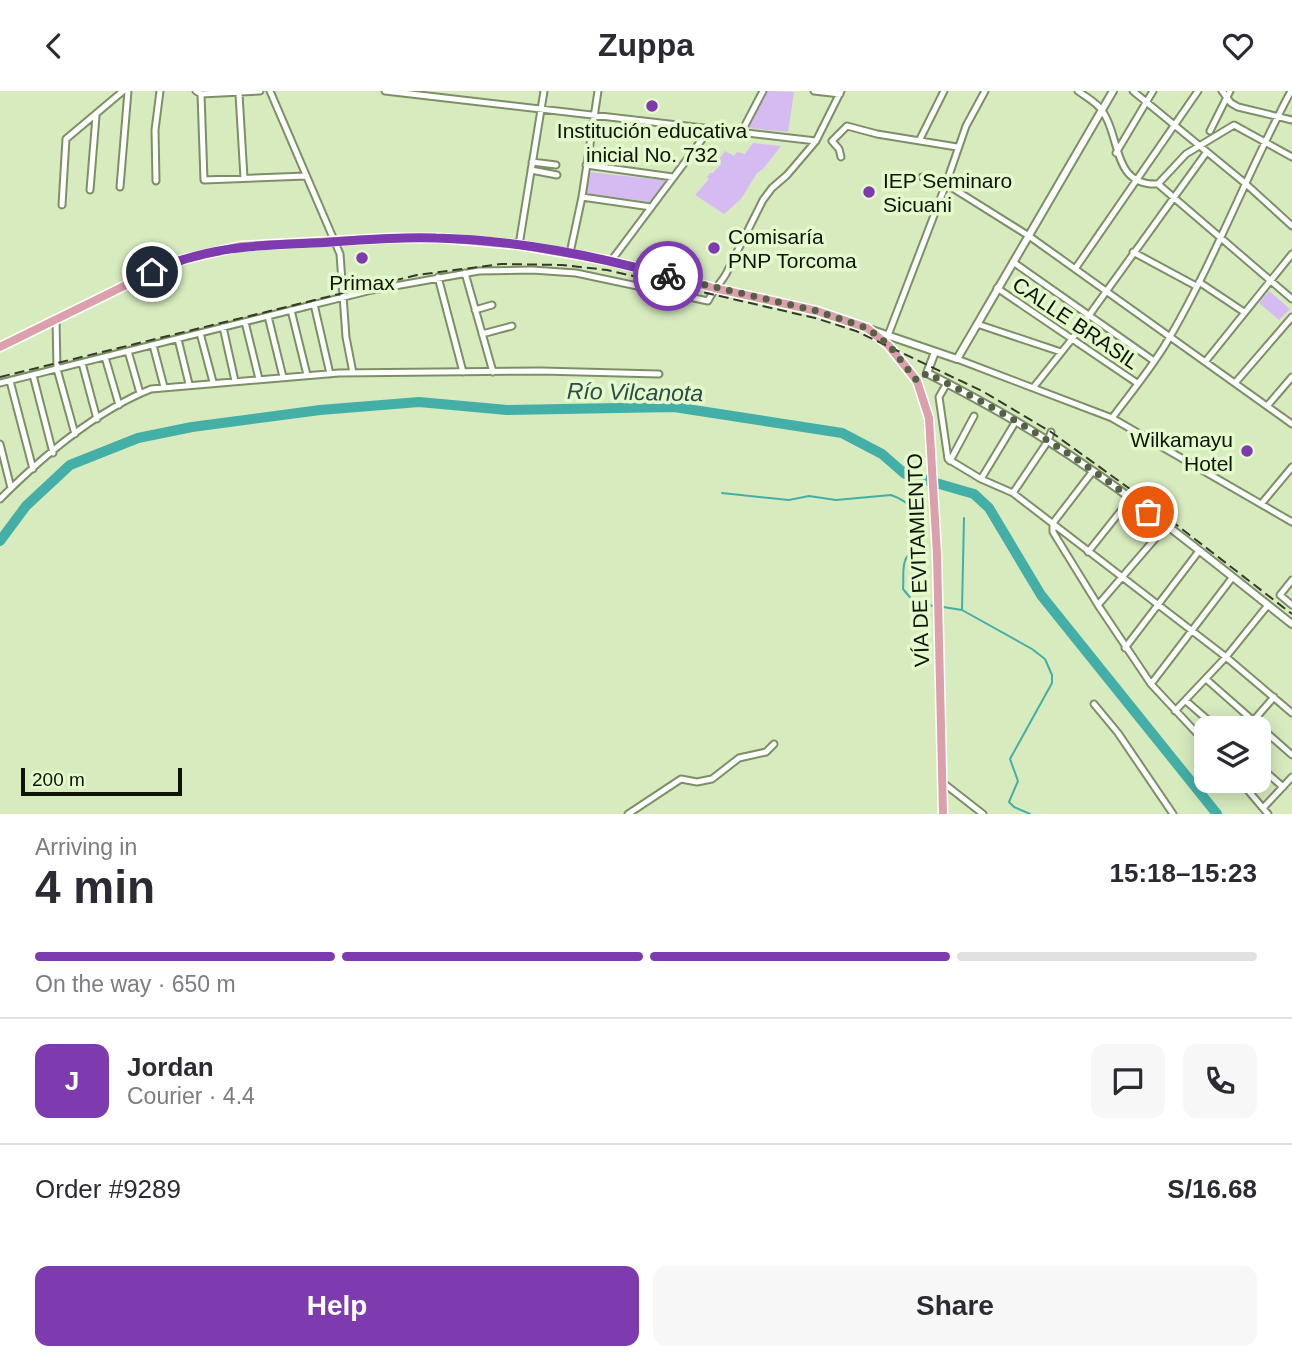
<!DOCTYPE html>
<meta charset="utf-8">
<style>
:root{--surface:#fff;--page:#f7f7f7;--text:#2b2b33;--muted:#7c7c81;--line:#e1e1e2;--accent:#7e3baf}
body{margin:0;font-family:Helvetica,sans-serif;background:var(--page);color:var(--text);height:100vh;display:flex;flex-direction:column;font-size:26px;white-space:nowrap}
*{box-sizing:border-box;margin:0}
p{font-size:23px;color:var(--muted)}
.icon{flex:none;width:38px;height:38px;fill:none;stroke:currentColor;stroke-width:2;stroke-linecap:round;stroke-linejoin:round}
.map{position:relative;height:723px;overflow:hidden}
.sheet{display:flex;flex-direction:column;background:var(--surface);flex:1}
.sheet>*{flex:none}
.tools{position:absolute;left:1194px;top:625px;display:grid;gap:14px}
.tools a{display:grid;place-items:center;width:77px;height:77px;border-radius:14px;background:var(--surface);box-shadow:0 4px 18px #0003;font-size:35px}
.scale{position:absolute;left:21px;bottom:18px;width:161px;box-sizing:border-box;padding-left:7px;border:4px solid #0f1506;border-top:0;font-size:19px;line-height:24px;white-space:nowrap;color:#0f1506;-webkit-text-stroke:5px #e4f9cc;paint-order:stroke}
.pin{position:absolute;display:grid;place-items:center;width:60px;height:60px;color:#fff;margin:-30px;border:4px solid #fff;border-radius:50%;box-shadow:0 2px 7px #0007}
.courier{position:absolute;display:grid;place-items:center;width:70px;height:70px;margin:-35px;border:5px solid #7e3baf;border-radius:50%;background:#fff;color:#222;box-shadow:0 2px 9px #0007}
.head em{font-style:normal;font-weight:600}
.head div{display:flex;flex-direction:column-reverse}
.head{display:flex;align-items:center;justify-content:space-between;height:119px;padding:0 35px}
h1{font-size:46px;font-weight:600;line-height:52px}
.bar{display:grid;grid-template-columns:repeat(4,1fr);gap:10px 7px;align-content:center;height:84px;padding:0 35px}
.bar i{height:9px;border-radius:5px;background:var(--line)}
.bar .active{background:var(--accent)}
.bar p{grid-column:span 4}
.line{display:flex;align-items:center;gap:18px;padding:0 35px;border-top:2px solid var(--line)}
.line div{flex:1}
.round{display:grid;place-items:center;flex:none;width:74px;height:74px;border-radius:14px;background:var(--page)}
.action{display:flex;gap:14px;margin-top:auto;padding:14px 35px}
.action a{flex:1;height:80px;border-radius:14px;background:var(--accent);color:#fff;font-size:28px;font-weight:600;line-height:80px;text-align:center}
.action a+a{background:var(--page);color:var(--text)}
header{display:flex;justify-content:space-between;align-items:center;height:91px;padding:0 35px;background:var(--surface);font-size:32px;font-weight:600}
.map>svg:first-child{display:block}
</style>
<header><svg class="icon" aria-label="back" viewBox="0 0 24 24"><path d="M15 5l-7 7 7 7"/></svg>Zuppa<svg class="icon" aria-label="heart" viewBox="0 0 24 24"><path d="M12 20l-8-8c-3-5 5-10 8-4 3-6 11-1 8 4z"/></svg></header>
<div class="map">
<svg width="1292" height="723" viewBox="0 0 1292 723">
<rect width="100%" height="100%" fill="#d7ebbf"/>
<!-- green -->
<path fill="#d6baf2" d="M768,0L794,1L788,41L748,37Z
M753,52L781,55L763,78L757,82L741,108L724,123L695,104L709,88L707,86L710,82H713L721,73L720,67L725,60L734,65L737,61L745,63Z
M588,81L663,89L665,91L650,111L585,102Z
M1269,200L1290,218L1279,229L1259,212Z"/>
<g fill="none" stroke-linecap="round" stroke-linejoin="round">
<!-- stream -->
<path stroke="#44afa6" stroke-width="2" d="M722,402L789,409L809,405L836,409L891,404C917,413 924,432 914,457C912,462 906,465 905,470C902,478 904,490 903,498L913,510L933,515
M943,516L962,519L1032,558L1045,568L1052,584V592L1010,668L1018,690L1009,711L1014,716L1030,723
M962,518L964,427"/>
<!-- river -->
<path stroke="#44afa6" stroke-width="10" d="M0,450L26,415L70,374L138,347L192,336L320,319L419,311L507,319L674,316L842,342L882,363L905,383L974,403L989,417L1041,504L1217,723"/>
<!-- minor casing -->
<g stroke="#7d8f67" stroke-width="9">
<path id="minor" d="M196,0L201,3L260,0
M270,0L340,163L346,246L353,282
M385,0L816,50
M814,0L840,3
M1078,0C1086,6 1098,12 1103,21C1121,47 1112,95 1158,93L1292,208
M1133,0L1246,93L1292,135
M1222,0L1231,12L1238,16L1292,29
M201,3L204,89L306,85
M239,3L244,87
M1210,40L1230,0
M741,42L763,0
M920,48L944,0
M1116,62L1153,0
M841,66L839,58L832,50L847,35L877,43L957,56
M532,71L556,74
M586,74L673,86
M531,79L557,84
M922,86L946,93L1029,145L1292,333
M156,90L155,39L160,0
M1158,93L1186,63L1234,34L1292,66
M120,96L128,0
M90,99L96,25
M582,106L651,116
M62,114L66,48L123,0
M519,154L544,0
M1133,161L1196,195
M570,162L582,106L598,0
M611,170L709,39
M1013,171L1154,270
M1075,178L1198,0
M465,182L493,281
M438,186L463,281
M1199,191L1244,221
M997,197L1137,292
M314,213L330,283
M291,219L307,284
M475,219L492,214
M268,225L283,286
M56,229L57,278L75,343
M245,231L259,288
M977,233L1061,261
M223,236L235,290
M200,242L213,291
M482,243L512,235
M887,247L946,93L966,35L985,0
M178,248L189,293
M153,254L164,296
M128,260L140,302
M105,266L119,314
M957,268L1112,327L1292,431
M1205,271L1292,163
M82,272L97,328
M33,284L53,362
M10,290L33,378
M0,292L372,199L479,180L532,179L576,182L708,210C713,199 720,193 726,183L763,109L772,97L787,84L816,50L841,0
M947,292L939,306L948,368L981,388L1013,402L1226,566L1292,622
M1235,292L1292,226
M1033,297L1072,248L1206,62
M1268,314L1292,286
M1112,327C1132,300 1155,273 1171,244C1216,166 1248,80 1291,0
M0,353L11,397
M950,370L974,325
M981,388L1016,330
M1013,402L1048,350L1051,341
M0,408C43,365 95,320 151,298L339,282L541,280L659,283
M1262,412L1292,376
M1053,432V441L1098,514L1151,593L1206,652
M1053,432L1093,380
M1088,461L1131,407
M1292,489L1280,504L1292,514
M1098,514L1166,435L1167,427
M1125,557L1199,460
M1206,588L1292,664
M1151,593L1232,487
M1186,610L1217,637
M1094,613L1118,642L1173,723
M1175,620L1226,566L1268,514
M1247,637L1274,606
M1258,674L1283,696
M1240,690L1268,723
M942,691L983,723
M1264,716L1292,686
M628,723L681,688L697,691L712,688L739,667L766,661L774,653"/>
</g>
<!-- tertiary casing -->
<g stroke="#7d8f67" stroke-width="10">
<path id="tertiary" d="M872,239L957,268L1113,0
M935,261L927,282C968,303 1009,325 1048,350C1134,405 1212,470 1292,533"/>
</g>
<!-- trunk casing -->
<g stroke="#fff" stroke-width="11">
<path id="trunk" d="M0,256L173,171L241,155L391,147H440L519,154L611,170L714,197L817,220L867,237L889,255L917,290L929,327L937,463L943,723"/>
</g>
<!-- minor -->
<use href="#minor" stroke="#fff" stroke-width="5"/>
<!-- tertiary -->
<use href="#tertiary" stroke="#fff" stroke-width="6"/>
<!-- trunk -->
<use href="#trunk" stroke="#dba0ab" stroke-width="8"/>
<!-- rail -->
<path stroke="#333c27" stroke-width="2" stroke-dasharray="10 5" stroke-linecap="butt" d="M0,286L417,184L501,173L562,174L607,179L815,227L856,240L984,301L1051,341L1130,398L1292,523"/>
</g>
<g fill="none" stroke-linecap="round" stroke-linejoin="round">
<!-- done -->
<path stroke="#556047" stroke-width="7" stroke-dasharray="0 12.6" d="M668,185L817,220L867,237L889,254L917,290L927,282C1005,321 1080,366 1148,421"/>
<!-- route -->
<path stroke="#7e3baf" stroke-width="9" d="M152,181C203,156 258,154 314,152C354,150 395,145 436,147C514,149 593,164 668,185"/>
</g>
<!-- markers -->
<g fill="#7e3baf" stroke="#e4f9cc" stroke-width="2.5">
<circle cx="652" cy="15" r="7"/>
<circle cx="869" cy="101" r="7"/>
<circle cx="714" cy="157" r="7"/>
<circle cx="362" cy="167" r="7"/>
<circle cx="1247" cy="360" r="7"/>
</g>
<g text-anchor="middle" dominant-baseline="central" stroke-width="7" stroke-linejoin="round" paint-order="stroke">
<!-- poi labels -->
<g font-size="21" fill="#0f1506" stroke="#e4f9cc">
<text x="652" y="39">Institución educativa<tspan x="652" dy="24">inicial No. 732</tspan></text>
<text x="883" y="89" text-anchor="start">IEP Seminaro<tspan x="883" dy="24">Sicuani</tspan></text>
<text x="728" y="145" text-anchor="start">Comisaría<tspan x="728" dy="24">PNP Torcoma</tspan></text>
<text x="362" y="191">Primax</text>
<text x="1233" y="348" text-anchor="end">Wilkamayu<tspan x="1233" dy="24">Hotel</tspan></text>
</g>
<!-- street labels -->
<g font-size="21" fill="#0f1506" stroke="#e4f9cc">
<text transform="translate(1076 232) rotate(34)">CALLE BRASIL</text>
<text transform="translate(918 469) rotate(-92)">VÍA DE EVITAMIENTO</text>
</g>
<!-- water labels -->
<g font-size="23" font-style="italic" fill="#2c4c49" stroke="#e4f9cc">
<text transform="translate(635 301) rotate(1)">Río Vilcanota</text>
</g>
</g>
</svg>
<div class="tools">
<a><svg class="icon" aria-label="layers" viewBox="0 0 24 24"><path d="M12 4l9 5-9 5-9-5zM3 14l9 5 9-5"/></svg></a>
</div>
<div class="scale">200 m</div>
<div class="pin" style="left:1148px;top:421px;background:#ea580c"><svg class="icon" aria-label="bag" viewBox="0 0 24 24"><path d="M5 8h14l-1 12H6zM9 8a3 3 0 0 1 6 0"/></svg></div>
<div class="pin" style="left:152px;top:181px;background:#1f2937"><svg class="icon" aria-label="home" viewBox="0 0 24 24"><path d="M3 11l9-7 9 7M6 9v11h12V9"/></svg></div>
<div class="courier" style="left:668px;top:185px"><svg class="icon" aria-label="bike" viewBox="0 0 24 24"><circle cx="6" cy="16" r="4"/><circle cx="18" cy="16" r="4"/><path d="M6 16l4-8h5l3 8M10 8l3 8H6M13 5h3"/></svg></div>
</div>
<section class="sheet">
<div class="head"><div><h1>4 min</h1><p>Arriving in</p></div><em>15:18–15:23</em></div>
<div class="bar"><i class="active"></i><i class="active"></i><i class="active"></i><i></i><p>On the way · 650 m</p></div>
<div class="line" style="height:126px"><b class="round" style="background:var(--accent);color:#fff">J</b><div><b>Jordan</b><p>Courier · 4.4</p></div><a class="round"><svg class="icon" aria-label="chat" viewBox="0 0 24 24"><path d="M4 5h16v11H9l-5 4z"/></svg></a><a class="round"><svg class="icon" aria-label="phone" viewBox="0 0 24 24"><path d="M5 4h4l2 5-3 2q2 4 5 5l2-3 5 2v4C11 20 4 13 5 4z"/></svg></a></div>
<div class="line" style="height:91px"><div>Order #9289</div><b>S/16.68</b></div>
<div class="action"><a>Help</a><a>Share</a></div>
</section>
